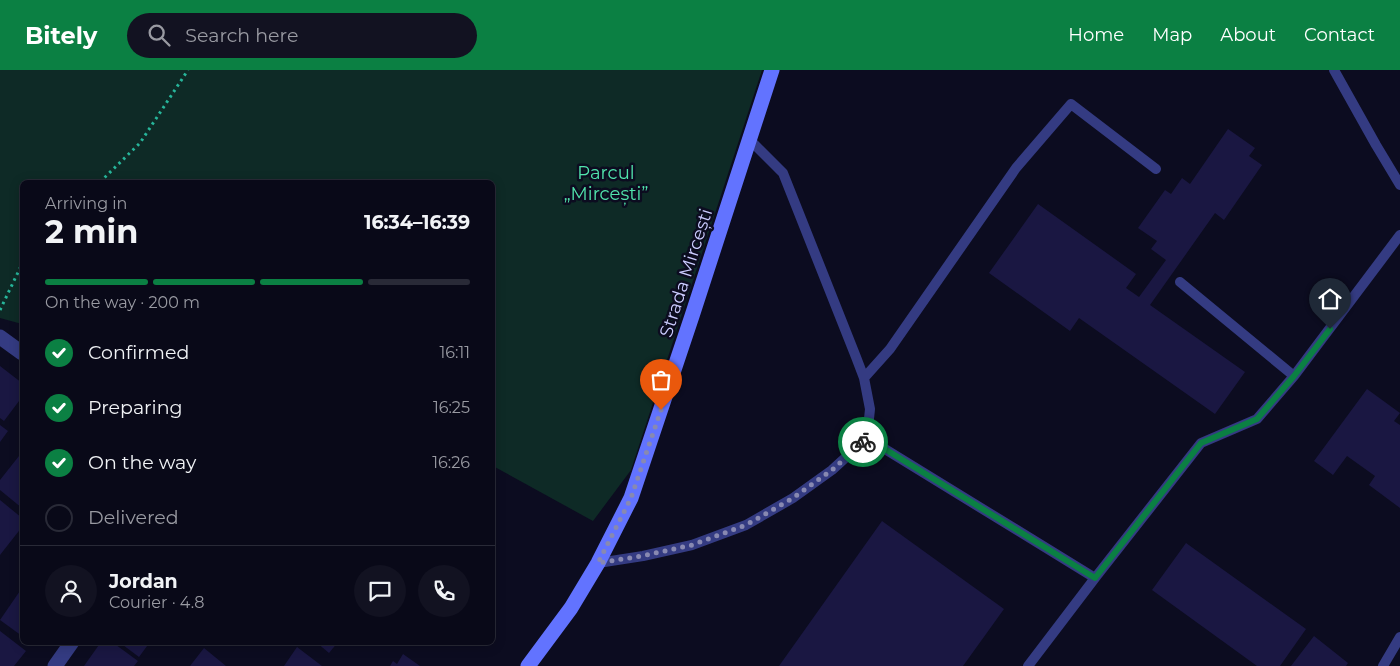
<!DOCTYPE html>
<meta charset="utf-8">
<style>
:root{--surface:#090918;--page:#121221;--text:#f1f3f6;--muted:#999aa2;--line:#292a37;--accent:#0b8043}
body{margin:0;font-family:Montserrat,sans-serif;background:var(--page);color:var(--text);height:100vh;display:flex;flex-direction:column;font-size:19px;white-space:nowrap}
*{box-sizing:border-box;margin:0}
p{font-size:16px;color:var(--muted)}
.icon{flex:none;width:28px;height:28px;fill:none;stroke:currentColor;stroke-width:2;stroke-linecap:round;stroke-linejoin:round}
.map{position:relative;flex:1;overflow:hidden}
.panel{position:absolute;left:20px;top:110px;width:475px;height:465px;display:flex;flex-direction:column;background:var(--surface);border-radius:8px;box-shadow:0 2px 12px #0003,0 0 0 1px var(--line)}
.panel>*{flex:none}
.pin{position:absolute;display:grid;place-items:center;width:42px;height:42px;color:#fff;margin:-51px -21px;border-radius:50% 50% 50% 0;rotate:-45deg;box-shadow:0 0 5px #0007}
.pin .icon{rotate:45deg}
.courier{position:absolute;display:grid;place-items:center;width:50px;height:50px;margin:-25px;border:4px solid #0b8043;border-radius:50%;background:#fff;color:#222;box-shadow:0 1px 6px #0007}
.headline em{font-style:normal;font-weight:700}
.headline div{display:flex;flex-direction:column-reverse}
.headline{display:flex;align-items:center;justify-content:space-between;height:85px;padding:0 25px}
h1{font-size:32px;font-weight:700;line-height:38px}
.bar{display:grid;grid-template-columns:repeat(4,1fr);gap:8px 5px;align-content:center;height:60px;padding:0 25px}
.bar i{height:6px;border-radius:4px;background:var(--line)}
.bar .current{background:var(--accent)}
.bar p{grid-column:span 4}
.line{display:flex;align-items:center;gap:12px;padding:0 25px;border-top:1px solid var(--line)}
.line div{flex:1}
.round{display:grid;place-items:center;flex:none;width:52px;height:52px;border-radius:26px;background:var(--page)}
ol{padding:0 25px;list-style:none}
li{display:flex;align-items:center;gap:15px;height:55px}
li p{margin-inline-start:auto}
li .icon{padding:5px;border-radius:50%;background:var(--accent);color:#fff;stroke-width:4}
li:last-child{color:var(--muted)}
li i{width:28px;height:28px;border:2px solid var(--line);border-radius:50%}
header{display:flex;align-items:center;gap:30px;box-sizing:border-box;height:70px;padding:0 25px;background:var(--accent);color:#fff}
header strong{font-size:24px}
nav{display:flex;gap:28px;margin-inline-start:auto;font-size:18px}
.search{width:350px;height:45px;background:var(--page);display:flex;align-items:center;gap:12px;box-sizing:border-box;padding:0 18px;border-radius:28px;color:var(--muted);font-size:19px}
.map>svg:first-child{display:block}
</style>
<header>
<strong>Bitely</strong>
<div class="search"><svg class="icon" aria-label="search" viewBox="0 0 24 24"><circle cx="10" cy="10" r="6"/><path d="M15 15l6 6"/></svg>Search here</div>
<nav><a>Home</a><a>Map</a><a>About</a><a>Contact</a></nav>
</header>
<div class="map">
<svg width="1400" height="596" viewBox="0 0 1400 596">
<rect width="100%" height="100%" fill="#0c0c20"/>
<!-- green -->
<path fill="#0e2a26" d="M0,0H762L631,400L593,451L493,396L492,112H22V254L0,248Z"/>
<!-- building -->
<path fill="#1a1742" d="M1228,59L1255,78L1249,86L1262,95L1224,150L1215,143L1150,235L1245,302L1215,344L1079,248L1070,261L989,203L1038,134L1136,204L1126,218L1139,227L1166,190L1151,179L1157,171L1138,158L1165,120L1171,124L1182,108L1190,114Z
M0,296L22,313V327L4,351L0,348Z
M1367,319L1400,343L1394,351L1400,355V438L1369,415L1375,406L1347,386L1333,405L1314,391Z
M0,355L8,361L0,372Z
M19,386L22,389V438L0,420V410Z
M0,430L22,448V457L0,485Z
M882,451L1004,539L963,596H779Z
M1186,473L1306,559L1280,596H1257L1152,520Z
M22,518V566L0,550Z
M0,561L26,581L14,596H0Z
M1314,566L1348,593L1346,596H1291Z
M101,572H112L138,591L134,596H84Z
M119,572H150L139,587Z
M316,572H338L329,583Z
M297,577L322,596H284Z
M204,578L226,596H190Z
M403,584L420,596H390L393,591L397,594Z"/>
<g fill="none" stroke-linecap="round" stroke-linejoin="round">
<!-- path -->
<path stroke="#27b69b" stroke-width="3" stroke-dasharray="2.5 4" stroke-linecap="butt" d="M100,112L140,73L188,0
M0,240L22,194"/>
<!-- lane -->
<path stroke="#343b82" stroke-width="10" d="M1334,0L1376,75L1400,115
M1294,306L1400,165
M864,308L890,279L1016,98L1071,34L1156,99
M867,368L1095,508L1201,373L1257,349L1294,306L1180,212
M598,493L643,486L692,475L746,455L793,428L832,400L867,368L870,339L864,308L856,287L783,103L749,69
M1028,596L1095,508
M1383,596L1400,567"/>
<!-- street -->
<path stroke="#343b82" stroke-width="15" d="M0,267L22,283
M55,596L72,572"/>
<!-- secondary -->
<path stroke="#6273ff" stroke-width="15" d="M528,596L571,538L598,493L631,428L692,246L772,0"/>
</g>
<g fill="none" stroke-linecap="round" stroke-linejoin="round">
<!-- done -->
<path stroke="#8889b1" stroke-width="5" stroke-dasharray="0 9" d="M661,340L631,428L598,493L642,486L692,475L746,455L793,428L832,400L863,372"/>
<!-- route -->
<path stroke="#0b8043" stroke-width="6" d="M863,372L867,368L1095,508L1201,373L1257,349L1294,306L1330,259"/>
</g>
<g text-anchor="middle" dominant-baseline="central" stroke-width="5" stroke-linejoin="round" paint-order="stroke">
<!-- park labels -->
<g font-size="18" fill="#51e4ac" stroke="#0c0c20">
<text x="606" y="103">Parcul<tspan x="606" dy="21">„Mircești”</tspan></text>
</g>
<!-- street labels -->
<g font-size="18" fill="#cbccff" stroke="#0c0c20">
<text transform="translate(686 203) rotate(-72)">Strada Mircești</text>
</g>
</g>
</svg>
<div class="pin" style="left:661px;top:340px;background:#ea580c"><svg class="icon" aria-label="bag" viewBox="0 0 24 24"><path d="M5 8h14l-1 12H6zM9 8a3 3 0 0 1 6 0"/></svg></div>
<div class="pin" style="left:1330px;top:259px;background:#1f2937"><svg class="icon" aria-label="home" viewBox="0 0 24 24"><path d="M3 11l9-7 9 7M6 9v11h12V9"/></svg></div>
<div class="courier" style="left:863px;top:372px"><svg class="icon" aria-label="bike" viewBox="0 0 24 24"><circle cx="6" cy="16" r="4"/><circle cx="18" cy="16" r="4"/><path d="M6 16l4-8h5l3 8M10 8l3 8H6M13 5h3"/></svg></div>
<section class="panel">
<div class="headline"><div><h1>2 min</h1><p>Arriving in</p></div><em>16:34–16:39</em></div>
<div class="bar"><i class="current"></i><i class="current"></i><i class="current"></i><i></i><p>On the way · 200 m</p></div>
<ol>
<li><svg class="icon" aria-label="check" viewBox="0 0 24 24"><path d="M5 12l5 5 9-10"/></svg>Confirmed<p>16:11</p></li>
<li><svg class="icon" aria-label="check" viewBox="0 0 24 24"><path d="M5 12l5 5 9-10"/></svg>Preparing<p>16:25</p></li>
<li><svg class="icon" aria-label="check" viewBox="0 0 24 24"><path d="M5 12l5 5 9-10"/></svg>On the way<p>16:26</p></li>
<li><i></i>Delivered</li>
</ol>
<div class="line" style="height:90px"><a class="round"><svg class="icon" aria-label="person" viewBox="0 0 24 24"><circle cx="12" cy="8" r="4"/><path d="M4 21q1-7 8-7t8 7"/></svg></a><div><b>Jordan</b><p>Courier · 4.8</p></div><a class="round"><svg class="icon" aria-label="chat" viewBox="0 0 24 24"><path d="M4 5h16v11H9l-5 4z"/></svg></a><a class="round"><svg class="icon" aria-label="phone" viewBox="0 0 24 24"><path d="M5 4h4l2 5-3 2q2 4 5 5l2-3 5 2v4C11 20 4 13 5 4z"/></svg></a></div>
</section>
</div>
